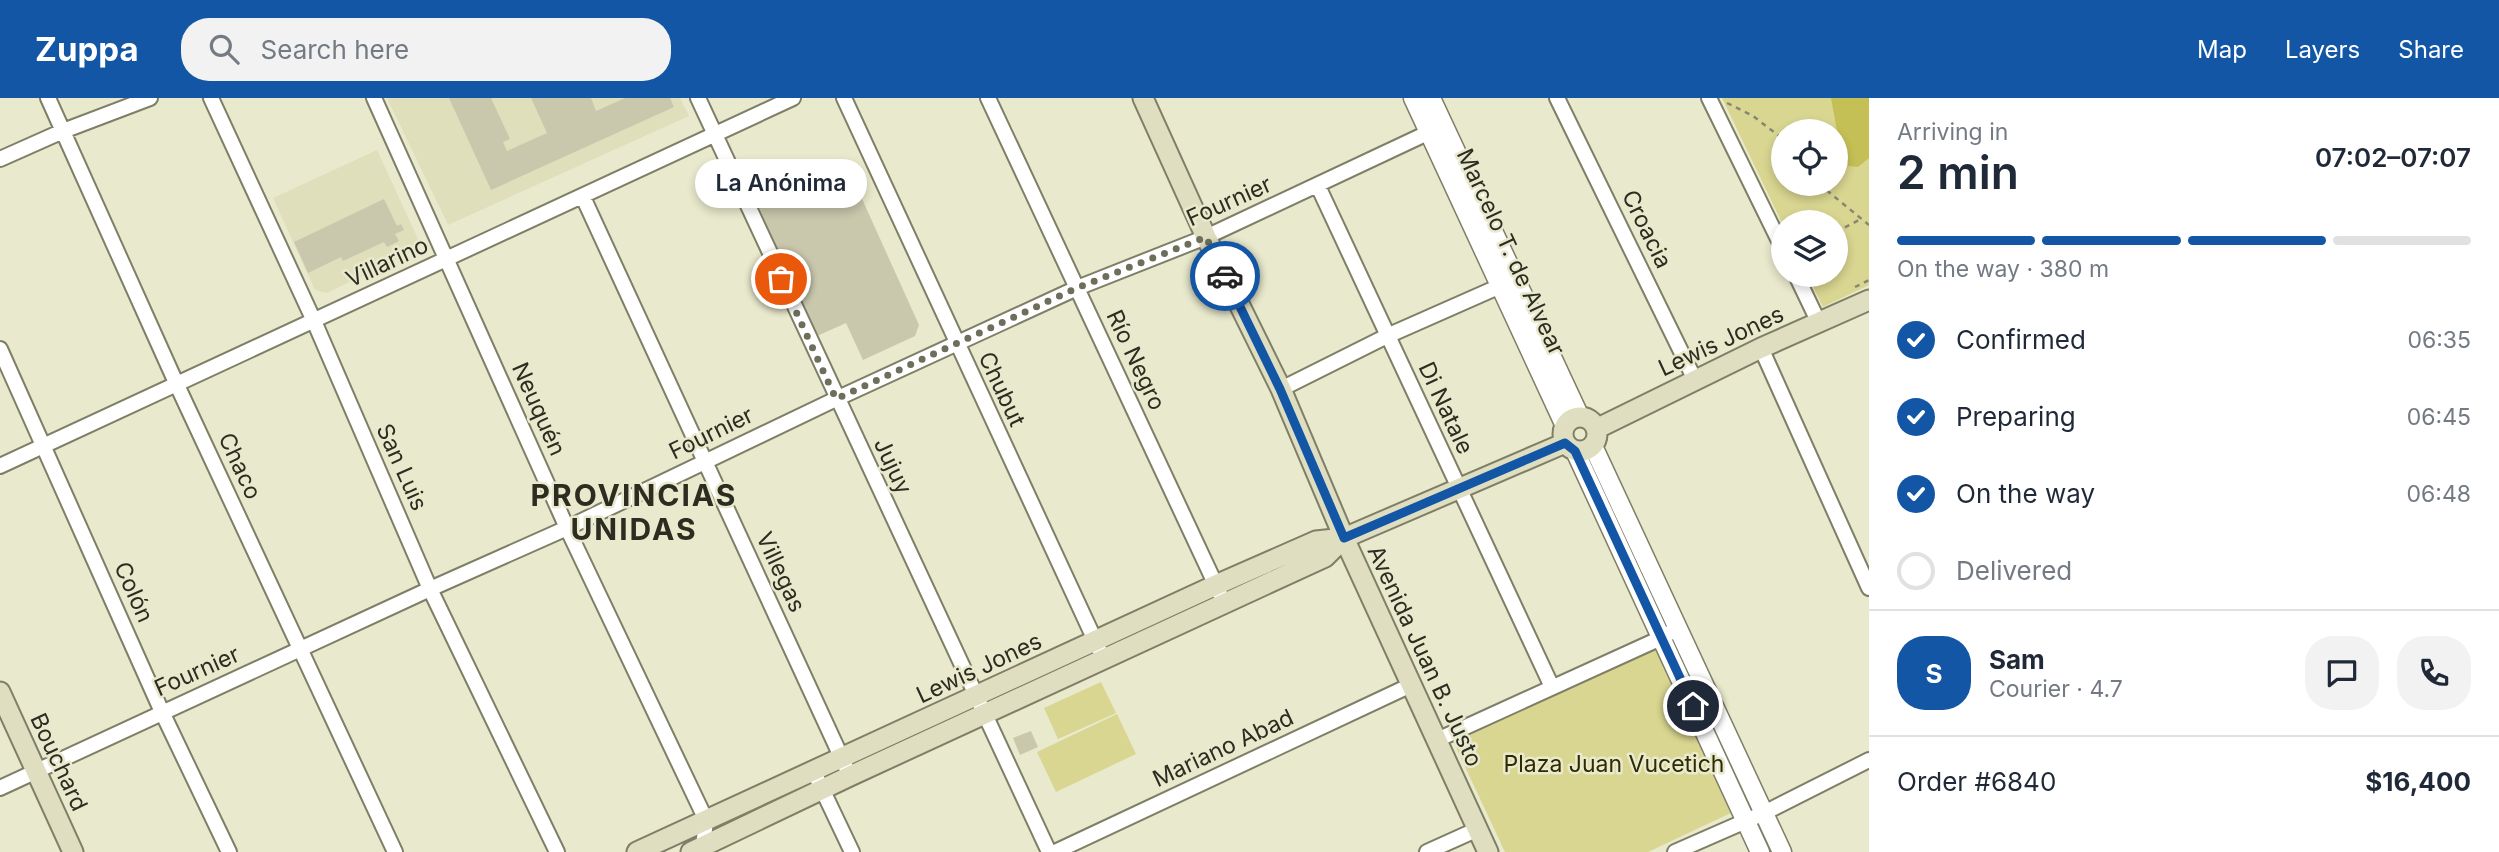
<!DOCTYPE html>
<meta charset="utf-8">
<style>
:root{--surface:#fff;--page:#f2f2f3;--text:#1f2937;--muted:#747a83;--line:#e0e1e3;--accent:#1356a6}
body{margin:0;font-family:Inter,sans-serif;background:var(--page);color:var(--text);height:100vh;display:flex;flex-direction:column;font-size:26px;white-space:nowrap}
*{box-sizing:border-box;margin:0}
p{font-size:23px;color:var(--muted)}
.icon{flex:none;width:38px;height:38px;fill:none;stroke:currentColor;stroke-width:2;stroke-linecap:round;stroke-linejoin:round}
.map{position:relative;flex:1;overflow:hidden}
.sheet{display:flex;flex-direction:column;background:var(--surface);width:630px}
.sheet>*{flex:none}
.buttons{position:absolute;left:1771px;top:21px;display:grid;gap:14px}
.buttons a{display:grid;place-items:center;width:77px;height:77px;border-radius:50%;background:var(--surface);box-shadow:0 4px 10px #0003;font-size:35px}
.pin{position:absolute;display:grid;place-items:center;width:60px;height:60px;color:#fff;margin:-30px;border:4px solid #fff;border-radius:50%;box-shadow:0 2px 7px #0007}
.courier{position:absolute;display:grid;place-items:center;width:70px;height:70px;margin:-35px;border:5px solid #1356a6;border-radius:50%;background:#fff;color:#222;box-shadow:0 2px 9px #0007}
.bubble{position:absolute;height:49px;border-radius:24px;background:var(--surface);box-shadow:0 4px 10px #0003;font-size:23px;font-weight:600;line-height:49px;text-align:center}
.head em{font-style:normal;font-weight:600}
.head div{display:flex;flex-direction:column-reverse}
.head{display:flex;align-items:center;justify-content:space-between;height:119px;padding:0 28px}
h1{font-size:46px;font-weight:600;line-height:52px}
.bar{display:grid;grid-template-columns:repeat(4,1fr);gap:10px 7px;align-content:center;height:84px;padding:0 28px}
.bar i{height:9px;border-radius:5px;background:var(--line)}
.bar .current{background:var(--accent)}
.bar p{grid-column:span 4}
.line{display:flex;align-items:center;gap:18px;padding:0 28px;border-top:2px solid var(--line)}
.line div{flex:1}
.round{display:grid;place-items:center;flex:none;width:74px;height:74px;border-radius:28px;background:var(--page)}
ol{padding:0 28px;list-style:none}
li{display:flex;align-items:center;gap:21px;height:77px}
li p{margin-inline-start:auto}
li .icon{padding:7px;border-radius:50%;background:var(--accent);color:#fff;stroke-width:4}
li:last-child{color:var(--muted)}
li i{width:38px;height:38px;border:4px solid var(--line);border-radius:50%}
header{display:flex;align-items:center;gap:42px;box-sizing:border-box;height:98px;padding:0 35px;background:var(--accent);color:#fff}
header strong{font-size:33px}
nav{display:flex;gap:38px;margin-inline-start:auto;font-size:24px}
.search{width:490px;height:63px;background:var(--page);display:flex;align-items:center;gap:18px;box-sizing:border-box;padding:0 24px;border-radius:28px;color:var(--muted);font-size:26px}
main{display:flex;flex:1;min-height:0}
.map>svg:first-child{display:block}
</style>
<header>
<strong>Zuppa</strong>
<div class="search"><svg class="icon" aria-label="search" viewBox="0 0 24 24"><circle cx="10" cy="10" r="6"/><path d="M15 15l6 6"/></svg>Search here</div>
<nav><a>Map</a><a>Layers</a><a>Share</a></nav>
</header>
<main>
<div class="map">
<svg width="1869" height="754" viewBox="0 0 1869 754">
<rect width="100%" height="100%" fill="#e9e9cd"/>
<!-- built -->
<path fill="#e0dfbc" d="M387,0H680L689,18L448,127Z
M377,52L418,141L414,153L327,195L315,192L273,100Z"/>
<!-- green -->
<path fill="#d9d691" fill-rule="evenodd" d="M1722,0H1869V187L1823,209L1807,177H1836V124H1783V127ZM1783,33H1836V86H1783Z
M1592,365L1662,514L1659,516L1589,366Z
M1677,546L1753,708L1750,710L1673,548Z
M1656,549L1733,714L1648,754H1505L1453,643Z
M1101,584L1116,615L1058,641L1044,610Z
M1117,616L1136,656L1056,694L1037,654Z
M799,687L802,694L718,733L715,727Z"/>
<!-- water -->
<path fill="#c5c056" d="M1831,0H1869V60L1858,69L1848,68L1844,50L1839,44Z"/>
<!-- building -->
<path fill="#c9c8ad" d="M449,0H491L510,41L503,44L507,53L547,35L531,0H591L596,13L625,0H670L674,9L491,92Z
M844,61L919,227L915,238L863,262L846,225L817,238L758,107L819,79L816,74Z
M384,101L397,128L401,126L404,132L395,136L399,143L387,149L384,144L343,163L341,159L308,175L294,144Z
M1031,633L1038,649L1020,657L1013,640Z"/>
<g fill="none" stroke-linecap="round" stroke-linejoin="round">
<!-- minor casing -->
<g stroke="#7f7e66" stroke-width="18">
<path id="minor" d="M48,0L177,287L395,754
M211,0L314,223L430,491L557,754
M374,0L567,430L706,722L703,749L705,754
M698,0L1049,754
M844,0L1099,551
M988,0L1220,496
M1557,0L1695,282
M1709,0L1783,151
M0,61L63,33L150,0
M1318,88L1552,589
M583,99L850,678
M1796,177L1819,225
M1761,250L1869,490
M0,251L162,614L229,754
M1281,291L1387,238L1507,185
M0,368L793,0
M1437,642L1661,540L1678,530
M814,674L852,754
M0,690L430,491L567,430L836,301L1077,190L1206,139L1436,31
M1055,754L1411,587
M1427,754L1478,731
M1675,754L1764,715L1869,662"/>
</g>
<!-- tertiary casing -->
<g stroke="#7f7e66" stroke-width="21">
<path id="tertiary" d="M1413,0L1565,328
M1431,0L1580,319
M1593,348L1782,754
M1575,353L1760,754"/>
</g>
<!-- secondary casing -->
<g stroke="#7f7e66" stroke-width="23">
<path id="secondary" d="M1143,0L1206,139L1281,291L1344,440L1488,754
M1563 336a17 17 0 1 1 34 0a17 17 0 1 1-34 0Z
M1596,331L1761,250L1869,202
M0,594L73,754
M637,754L1216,487L1316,443L1344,440L1565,345
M691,754L850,678L1325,459L1344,440"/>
</g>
<!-- path -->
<path stroke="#878774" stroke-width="2.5" stroke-dasharray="5 5" stroke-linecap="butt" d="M1727,5L1753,18L1783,41
M1819,86L1869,127
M1836,134L1861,121
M1855,189L1869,182"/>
<!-- minor -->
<use href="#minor" stroke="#fff" stroke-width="14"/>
<!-- tertiary -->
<use href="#tertiary" stroke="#fff" stroke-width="18"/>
<!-- secondary -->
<use href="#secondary" stroke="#e0dec0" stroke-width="19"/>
</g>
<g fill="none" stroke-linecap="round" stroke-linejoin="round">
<!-- done -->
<path stroke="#6e6e5d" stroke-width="7" stroke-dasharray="0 12.6" d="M781,181L836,301L1077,190L1206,139L1225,178"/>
<!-- route -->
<path stroke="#1356a6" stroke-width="9" d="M1225,178L1280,291L1344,440L1565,345L1575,353L1693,608"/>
</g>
<g text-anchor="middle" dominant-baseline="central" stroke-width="5" stroke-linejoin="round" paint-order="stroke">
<!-- street labels -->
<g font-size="23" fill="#2c2c21" stroke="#e9e9cd">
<text transform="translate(1229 103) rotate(-24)">Fournier</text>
<text transform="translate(1647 131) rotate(64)">Croacia</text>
<text transform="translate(1511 154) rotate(65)">Marcelo T. de Alvear</text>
<text transform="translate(387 164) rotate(-25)">Villarino</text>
<text transform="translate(1721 243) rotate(-25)">Lewis Jones</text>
<text transform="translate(1136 262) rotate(65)">Río Negro</text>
<text transform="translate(1002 291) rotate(65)">Chubut</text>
<text transform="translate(1446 310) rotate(65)">Di Natale</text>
<text transform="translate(539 311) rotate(66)">Neuquén</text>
<text transform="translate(711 335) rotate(-26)">Fournier</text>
<text transform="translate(240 368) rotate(65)">Chaco</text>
<text transform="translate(893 368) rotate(65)">Jujuy</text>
<text transform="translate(402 369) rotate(66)">San Luis</text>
<text transform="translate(781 474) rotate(65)">Villegas</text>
<text transform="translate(134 494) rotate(66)">Colón</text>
<text transform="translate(1425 558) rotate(65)">Avenida Juan B. Justo</text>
<text transform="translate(979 570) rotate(-25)">Lewis Jones</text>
<text transform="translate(197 573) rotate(-24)">Fournier</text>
<text transform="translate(1223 650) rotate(-25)">Mariano Abad</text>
<text transform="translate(59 664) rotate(65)">Bouchard</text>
</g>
<!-- park labels -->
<g font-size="23" fill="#2e2b00" stroke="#e9e9cd">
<text x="1614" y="666">Plaza Juan Vucetich</text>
</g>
<!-- district labels -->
<g font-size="30" font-weight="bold" letter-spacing="2" fill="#2c2c21" stroke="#e9e9cd">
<text x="634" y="397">PROVINCIAS<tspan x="634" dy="34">UNIDAS</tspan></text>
</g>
</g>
</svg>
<div class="buttons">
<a><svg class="icon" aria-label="locate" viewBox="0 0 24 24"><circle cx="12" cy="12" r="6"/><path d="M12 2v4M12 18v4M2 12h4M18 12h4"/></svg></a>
<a><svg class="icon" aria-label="layers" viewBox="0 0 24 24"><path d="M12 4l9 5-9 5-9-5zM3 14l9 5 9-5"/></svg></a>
</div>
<div class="pin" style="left:781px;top:181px;background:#ea580c"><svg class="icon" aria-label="bag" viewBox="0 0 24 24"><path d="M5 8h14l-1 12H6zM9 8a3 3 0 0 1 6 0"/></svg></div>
<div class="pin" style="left:1693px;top:608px;background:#1f2937"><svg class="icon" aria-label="home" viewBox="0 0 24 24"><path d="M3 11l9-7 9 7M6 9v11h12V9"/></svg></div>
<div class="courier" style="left:1225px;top:178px"><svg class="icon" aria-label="car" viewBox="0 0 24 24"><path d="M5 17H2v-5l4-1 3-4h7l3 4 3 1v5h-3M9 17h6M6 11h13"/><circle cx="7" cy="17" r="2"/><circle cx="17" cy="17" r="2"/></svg></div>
<div class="bubble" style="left:695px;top:61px;width:172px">La Anónima</div>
</div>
<section class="sheet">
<div class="head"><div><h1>2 min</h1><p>Arriving in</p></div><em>07:02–07:07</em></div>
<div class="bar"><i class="current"></i><i class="current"></i><i class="current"></i><i></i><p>On the way · 380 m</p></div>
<ol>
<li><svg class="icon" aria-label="check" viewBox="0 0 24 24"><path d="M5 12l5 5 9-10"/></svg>Confirmed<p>06:35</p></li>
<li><svg class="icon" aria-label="check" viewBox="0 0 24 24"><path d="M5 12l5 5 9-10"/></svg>Preparing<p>06:45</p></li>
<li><svg class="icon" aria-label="check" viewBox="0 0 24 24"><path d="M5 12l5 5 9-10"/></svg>On the way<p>06:48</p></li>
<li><i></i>Delivered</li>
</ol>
<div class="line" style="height:126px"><b class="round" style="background:var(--accent);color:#fff">S</b><div><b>Sam</b><p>Courier · 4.7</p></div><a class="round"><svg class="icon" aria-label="chat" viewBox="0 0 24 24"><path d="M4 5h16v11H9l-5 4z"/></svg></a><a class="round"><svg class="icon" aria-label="phone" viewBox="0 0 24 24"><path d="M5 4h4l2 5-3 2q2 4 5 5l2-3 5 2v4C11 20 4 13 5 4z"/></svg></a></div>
<div class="line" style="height:91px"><div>Order #6840</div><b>$16,400</b></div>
</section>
</main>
